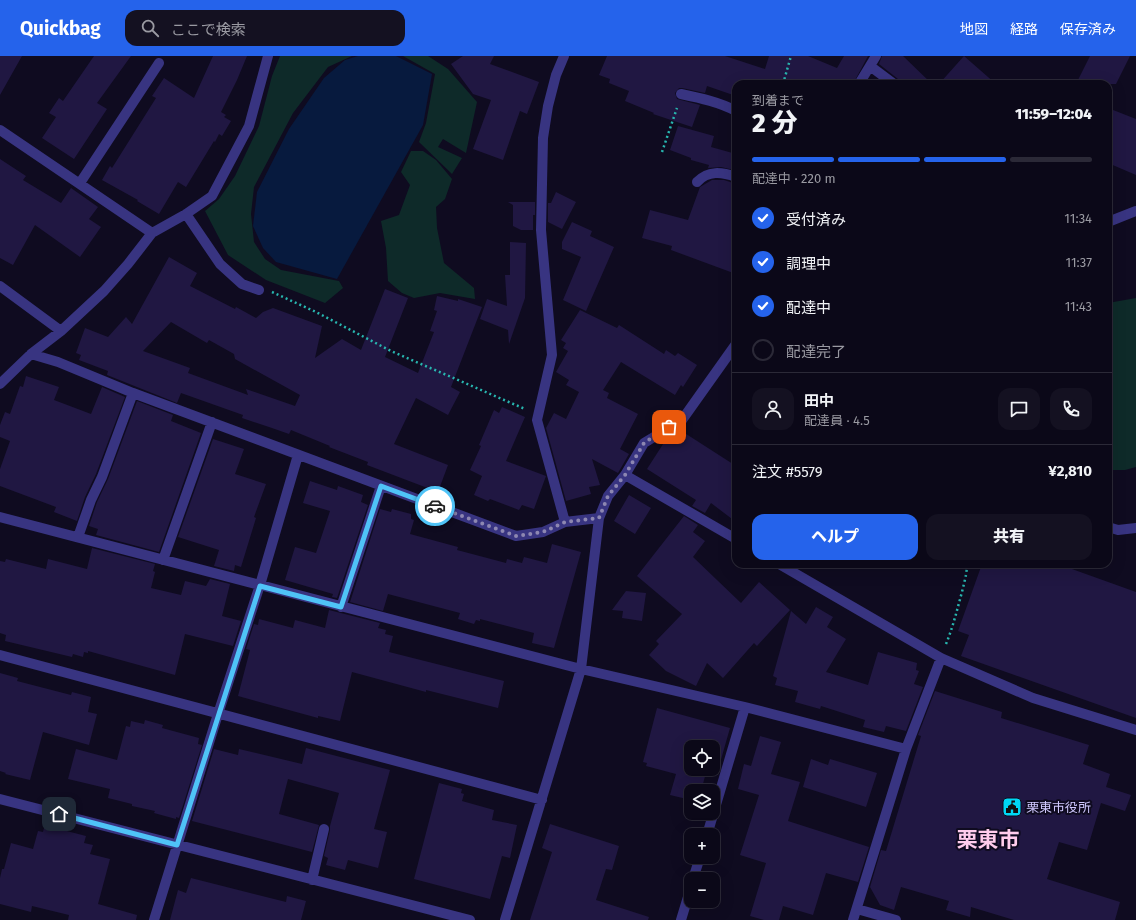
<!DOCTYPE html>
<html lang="ja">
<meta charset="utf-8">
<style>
:root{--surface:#0b0818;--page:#141121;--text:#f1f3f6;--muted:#9a9aa2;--line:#2b2937;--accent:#2563eb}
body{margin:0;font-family:"Fira Sans","Noto Sans JP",sans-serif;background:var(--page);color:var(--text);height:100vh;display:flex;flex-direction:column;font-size:15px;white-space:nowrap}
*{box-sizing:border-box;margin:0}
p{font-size:13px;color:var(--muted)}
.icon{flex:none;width:22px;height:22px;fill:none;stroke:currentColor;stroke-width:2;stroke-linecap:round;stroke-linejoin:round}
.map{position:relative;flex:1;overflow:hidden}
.details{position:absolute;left:732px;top:24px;width:380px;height:488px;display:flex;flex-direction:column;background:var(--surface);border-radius:12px;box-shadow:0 4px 16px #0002,0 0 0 1px var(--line)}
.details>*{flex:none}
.buttons{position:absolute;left:684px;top:684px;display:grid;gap:8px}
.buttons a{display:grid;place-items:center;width:36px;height:36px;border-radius:8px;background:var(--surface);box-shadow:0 4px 16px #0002,0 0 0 1px var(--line);font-size:20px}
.pin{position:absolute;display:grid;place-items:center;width:34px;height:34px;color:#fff;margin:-17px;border-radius:8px;box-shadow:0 2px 6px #0006}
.courier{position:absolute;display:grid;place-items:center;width:40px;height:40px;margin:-20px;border:3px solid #4fc3f7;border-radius:50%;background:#fff;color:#222;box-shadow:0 1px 5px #0007}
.head em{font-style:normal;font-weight:800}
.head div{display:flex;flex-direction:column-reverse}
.head{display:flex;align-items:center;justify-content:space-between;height:68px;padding:0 20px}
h1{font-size:26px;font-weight:800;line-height:30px}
.bar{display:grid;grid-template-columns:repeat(4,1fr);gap:6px 4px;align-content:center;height:48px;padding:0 20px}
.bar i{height:5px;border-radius:3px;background:var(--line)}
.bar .active{background:var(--accent)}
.bar p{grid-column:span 4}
.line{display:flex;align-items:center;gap:10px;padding:0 20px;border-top:1px solid var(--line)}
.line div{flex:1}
.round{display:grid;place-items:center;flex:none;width:42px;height:42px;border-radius:12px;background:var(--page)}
ol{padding:0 20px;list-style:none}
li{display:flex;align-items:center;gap:12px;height:44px}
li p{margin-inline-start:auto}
li .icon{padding:4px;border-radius:50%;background:var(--accent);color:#fff;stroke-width:4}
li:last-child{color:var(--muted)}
li i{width:22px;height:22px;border:2px solid var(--line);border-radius:50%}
.action{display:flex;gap:8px;margin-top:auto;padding:8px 20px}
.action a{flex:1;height:46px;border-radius:12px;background:var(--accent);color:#fff;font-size:16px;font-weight:800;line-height:46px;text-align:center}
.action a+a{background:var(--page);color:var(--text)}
header{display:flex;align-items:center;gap:24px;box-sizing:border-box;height:56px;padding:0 20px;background:var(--accent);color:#fff}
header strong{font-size:19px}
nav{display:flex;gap:22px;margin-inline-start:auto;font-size:14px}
.search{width:280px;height:36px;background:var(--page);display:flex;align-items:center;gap:10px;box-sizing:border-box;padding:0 14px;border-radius:12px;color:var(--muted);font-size:15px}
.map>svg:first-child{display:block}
</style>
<header>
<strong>Quickbag</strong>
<div class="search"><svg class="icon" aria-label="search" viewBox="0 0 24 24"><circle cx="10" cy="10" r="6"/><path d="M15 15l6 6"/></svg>ここで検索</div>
<nav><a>地図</a><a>経路</a><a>保存済み</a></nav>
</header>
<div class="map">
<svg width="1136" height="864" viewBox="0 0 1136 864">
<rect width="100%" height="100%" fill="#0f0b20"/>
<!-- green -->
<path fill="#0e2a29" d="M280,0H352L328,11L293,57L254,131L251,158L254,186L265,203L281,214L339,225L343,232L325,247L266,224L228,199L205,155L219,143L235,120L259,70L272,20Z
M403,0H428L448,13L477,46L466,97L443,83L438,91L462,102L452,118L419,86L426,67L435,18Z
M411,95H423L436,104L452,123L445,143L436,151L437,172L444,207L474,232L475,243L440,237L414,242L402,237L388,225L386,192L381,165L399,159L410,129L401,116Z
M1136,242V411L1125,414H1108V247Z"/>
<!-- water -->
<path fill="#071a3e" d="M358,0H396L432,18L423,69L337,223L276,206L263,192L253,170L257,136L289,73L324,22L345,4Z"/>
<!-- building -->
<path fill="#201742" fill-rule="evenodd" d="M0,0H22L0,39Z
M94,0H131L97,47L107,53L74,103L42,82L56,61L49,57L59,42L63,45Z
M213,0H247L237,24L221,56L226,59L224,61L231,65L222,80L219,78L215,86L214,85L186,131L178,126L159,158L137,145L138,144L102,124L110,110L112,112L156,42L152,40L164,22L194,42Z
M463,0H494L490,8L539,26L527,58L520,55L503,104L473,93L491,44L473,38L451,8Z
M607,0H725L765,13L769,0H808L837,12L844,0H868L853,28H736V40L707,30L705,37L682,32H679L675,37L677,43L700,49L692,71L653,58L654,57L625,45L629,35L609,27L610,23L599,19Z
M882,0H903L932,28H900L898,23L879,8Z
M964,0L996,28H939Z
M1090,0H1130L1116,28H1076Z
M1108,52L1136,63V119L1108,107Z
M678,70L714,80L711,91L736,98V108L734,114L721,111L708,112L709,109L691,104V102L670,94Z
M0,103L26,120L23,124L61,147L71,132L98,151L89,163L101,171L80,201L35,169L13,209L0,202Z
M712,124H724L736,128V218L671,194L672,190L642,182L650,154L688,164L700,131Z
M556,136L576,146L562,173L548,166V147H551Z
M508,146H535V159H533V174H521L513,170V149Z
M572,166L592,175L590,180L614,191L586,255L563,244L581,201L562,193V186Z
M510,186L526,187L525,242L509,288L508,274L480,263L487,243L507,250L505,219H510Z
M169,201L197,217L190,230L235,253L236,251L256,262L263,256L273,252L322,270L315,302L342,283L361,294L385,233L408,242L385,301L418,317L434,276L430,275L437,255L434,254L437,240L458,245V243L482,251L451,331L460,336L448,359L416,342L394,388L448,409L438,436L367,409L368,406L329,391L330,390L291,374L289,378L272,372L242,362L243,359L181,337L177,347L107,319L108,315L79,304L81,299L76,297L85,272L108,281L126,261L132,268ZM171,266L207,287L209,284L234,298L235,303L300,339L295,350L246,333L248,339L188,317L190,312L143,295Z
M580,254L617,272L619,269L664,298L666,294L675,300L678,297L697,309L683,331L681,329L675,339L621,306L603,334L609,337L607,342L638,358L620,393L629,398L618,417L592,403L600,429L589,431L591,438L566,445L546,372L554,357L566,363L579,336L566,329L569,324L556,316L568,295L563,292L566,287L561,284Z
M26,320L59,331L54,344L91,358L102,331L125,341L96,418L85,441L77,465L54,456L56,451L0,430V413L10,385L0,381V369L5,356L10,358L20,330L23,331Z
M137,345L173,359L171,365L201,377L159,496L96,479L98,473L89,470L97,446L108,423Z
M502,351L525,361L506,405L546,420L534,453L522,449L519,454L490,443L488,445L474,439L482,420L470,414L481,390L479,389L494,354L499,357Z
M680,374L736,410V466L711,447L705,457L692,450L696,444L647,413L665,385L672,388Z
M213,383L244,393L235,418L266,428L254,461L256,462L241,511L235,509L234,515L214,510L219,494L178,481Z
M310,425L337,434L338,430L363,439L361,446L368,449L337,542L332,541L333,538L285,524L295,491L316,497L330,455L303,447Z
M629,439L651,452L635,478L614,465Z
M380,453L391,456L392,453L411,458V463L414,464L410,478L458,491L457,494L506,507L507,503L522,507L524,501L547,507L552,488L581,496L554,592L532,587L534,577L480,563V565L476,564L474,568L458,563L460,557L388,538L383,555L350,546Z
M684,460L698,469L693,476L705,485L693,501L741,547L759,526L790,554L757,590L754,587L723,622L707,607L696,630L666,615L649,599L659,588L656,585L682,558L637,520Z
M92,492L155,508L153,515L155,516L151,532L181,539L185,525L206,530L210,523L230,528L222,560L241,565L233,590L185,578L175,619L88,595V597L84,596L83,601L73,598L72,601L5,585L6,579L0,577V505L5,506L6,503L46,513L48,503L87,513Z
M982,508H1058L1136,536V662L961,600L969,579L958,575Z
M626,535L646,537L642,565L622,562L623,555L612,554Z
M816,551L833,561L827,571L846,583L826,616L868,629L878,596L917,607L916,614L919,615L914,628L923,631L906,675L886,670L884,676L863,671L865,664L821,650L820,653L795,646L798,635L775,629L777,622L773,620L791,555L806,568Z
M329,554L380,567L378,572L386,574L385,578L393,580L389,596L504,625L498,652L426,634V636L352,616L340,665L318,660V662L238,640L250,594L246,593L254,568L258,569L259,563L293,572L295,564L325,572Z
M0,617L18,622L17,625L71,639L72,636L91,641L88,656L97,658L89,689L43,676L30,724L5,718L6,717L0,715Z
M935,635L1002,656L1001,662L1089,689L1083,708L1110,718L1106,731L1131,739L1125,755L1101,747L1087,794L1059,786L1047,823L1120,846L1115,864H1014L971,851L970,861L946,854L949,845L901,831L894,854L880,849L870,831L881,794L886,795L921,680L918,679Z
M657,652L730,672L720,707L713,705V691H691V713H707L701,735H691V744L670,739L676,718L646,710L647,707L643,706Z
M145,664L163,669L162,672L199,682L198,688L202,689L179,762L176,761V763L154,757L155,755L132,750V748L108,742L110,733L68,723L76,693L117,704L126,670L130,671L131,665L144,668Z
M760,680L781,686L771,718L800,726L788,765L869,791L858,826L826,817L813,859L783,850L779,864H764L750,860L766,807L740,799L759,739L738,733L744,708L751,710Z
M306,692L390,714L374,773L387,776L378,812L348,804L345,814L326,809L328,802L324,800L330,774V770L339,737L288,723L279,758L319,769L312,796L192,765L214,693L238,699L239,693L302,708Z
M811,703L828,709L830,703L877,717L866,751L803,731Z
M439,727L462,733L461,737L464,738L462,745L494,754L492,764L517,769L510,802L502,800L490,843L414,823Z
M45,768L59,772V773L86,780L84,787L93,789L90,798L110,803L98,848L137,859L136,864H68L69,859L32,850L31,856L0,848V822L2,813H4L11,787L33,793L38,775L43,776Z
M550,768L619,790L612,814L606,813L596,844L649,861L648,864H530L552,796L542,792Z
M191,822L286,846L287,840L306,845L301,864H170L178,834L186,837Z"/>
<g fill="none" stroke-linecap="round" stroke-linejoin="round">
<!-- path -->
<path stroke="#28b6af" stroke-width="2.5" stroke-dasharray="2 3" stroke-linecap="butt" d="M783,28L791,0
M662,96L677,52
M272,236L316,256L391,295L525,353
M946,588C953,571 957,554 962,536C964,527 967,518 967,508"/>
<!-- minor -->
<path stroke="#383481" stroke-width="10" d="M564,0L556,19L548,50L543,82L541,174L552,299L537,364L565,466
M870,10L894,28
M859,28L876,0
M681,38C700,42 719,46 736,55
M0,74L152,177L128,208L104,235L61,275L31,298L0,328
M697,126C708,114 722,116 736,121
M80,127L159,7
M186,158L220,208L242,228L259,234
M1108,166L1136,155
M152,177L186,158L212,140L249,70L268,0
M0,230L61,275
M31,298L58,306L133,337L516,480L543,476L565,466L599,462
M625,419L736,483
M0,461L581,613L745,651L906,693
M1108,471L1118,474L1136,472
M78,481L91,444L102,421L133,337
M163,504L212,366
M779,508L941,602L1033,642L1136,674
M341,551L381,430
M0,599L542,744
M0,743L470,864
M707,779L745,651
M693,823L700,801
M312,824L324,773
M857,853L896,864
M154,864L218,658L260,529L298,399
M505,864L581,613L599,462L608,440L625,419L644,387L682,364L736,288
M681,864L691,831
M853,864L906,693L941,602"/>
</g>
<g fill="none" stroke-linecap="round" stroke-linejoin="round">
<!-- done -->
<path stroke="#8d87b1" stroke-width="4" stroke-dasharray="0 7.2" d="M435,450L516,480L543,476L565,466L599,462L608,440L625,419L644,387L669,371"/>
<!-- route -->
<path stroke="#4fc3f7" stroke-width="5" d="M59,758L177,789L260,530L341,551L381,430L435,450"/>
</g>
<!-- icons -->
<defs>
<g id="civic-square" transform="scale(1)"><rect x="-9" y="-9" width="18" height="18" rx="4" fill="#00d8f5" stroke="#0f0b20"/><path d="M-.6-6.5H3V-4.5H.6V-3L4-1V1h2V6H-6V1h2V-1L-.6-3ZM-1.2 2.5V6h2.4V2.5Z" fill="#111"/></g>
</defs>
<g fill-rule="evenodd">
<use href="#civic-square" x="1012" y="751"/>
</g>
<g text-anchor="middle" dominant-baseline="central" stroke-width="4" stroke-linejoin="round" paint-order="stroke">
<!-- poi labels -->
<g font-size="13" fill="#d1caff" stroke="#0f0b20" text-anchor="start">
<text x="1026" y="751">栗東市役所</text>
</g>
<!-- town labels -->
<g font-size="21" font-weight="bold" fill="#ffccec" stroke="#0f0b20">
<text x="988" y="784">栗東市</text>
</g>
</g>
</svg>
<div class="buttons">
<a><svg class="icon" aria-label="locate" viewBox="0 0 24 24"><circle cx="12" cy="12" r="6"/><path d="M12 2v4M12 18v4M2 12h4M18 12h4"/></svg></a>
<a><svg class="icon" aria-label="layers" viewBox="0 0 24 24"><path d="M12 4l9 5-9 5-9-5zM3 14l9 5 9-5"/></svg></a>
<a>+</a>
<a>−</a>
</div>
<div class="pin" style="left:669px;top:371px;background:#ea580c"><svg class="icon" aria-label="bag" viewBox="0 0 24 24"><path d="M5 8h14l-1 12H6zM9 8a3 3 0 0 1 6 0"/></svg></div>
<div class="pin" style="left:59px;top:758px;background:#1f2937"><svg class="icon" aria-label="home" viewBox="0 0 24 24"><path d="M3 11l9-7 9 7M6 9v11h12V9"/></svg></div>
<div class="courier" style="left:435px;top:450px"><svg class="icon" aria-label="car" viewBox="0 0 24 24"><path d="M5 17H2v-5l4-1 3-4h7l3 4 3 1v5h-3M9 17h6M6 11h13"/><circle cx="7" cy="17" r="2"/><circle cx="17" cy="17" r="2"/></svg></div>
<section class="details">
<div class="head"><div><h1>2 分</h1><p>到着まで</p></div><em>11:59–12:04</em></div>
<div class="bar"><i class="active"></i><i class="active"></i><i class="active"></i><i></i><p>配達中 · 220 m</p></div>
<ol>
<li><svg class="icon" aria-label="check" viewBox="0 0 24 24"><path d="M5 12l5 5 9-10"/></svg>受付済み<p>11:34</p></li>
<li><svg class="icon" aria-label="check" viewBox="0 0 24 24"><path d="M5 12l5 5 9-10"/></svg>調理中<p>11:37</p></li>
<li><svg class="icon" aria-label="check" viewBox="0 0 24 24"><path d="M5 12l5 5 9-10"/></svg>配達中<p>11:43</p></li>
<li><i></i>配達完了</li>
</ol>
<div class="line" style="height:72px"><a class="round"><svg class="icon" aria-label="person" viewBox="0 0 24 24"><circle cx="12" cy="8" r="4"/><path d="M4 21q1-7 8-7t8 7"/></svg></a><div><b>田中</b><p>配達員 · 4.5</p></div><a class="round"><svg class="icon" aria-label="chat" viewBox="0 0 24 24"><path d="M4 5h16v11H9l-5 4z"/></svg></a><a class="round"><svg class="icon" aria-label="phone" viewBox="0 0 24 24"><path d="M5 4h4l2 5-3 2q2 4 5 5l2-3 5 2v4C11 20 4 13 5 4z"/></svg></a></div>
<div class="line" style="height:52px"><div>注文 #5579</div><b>¥2,810</b></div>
<div class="action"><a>ヘルプ</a><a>共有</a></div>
</section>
</div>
